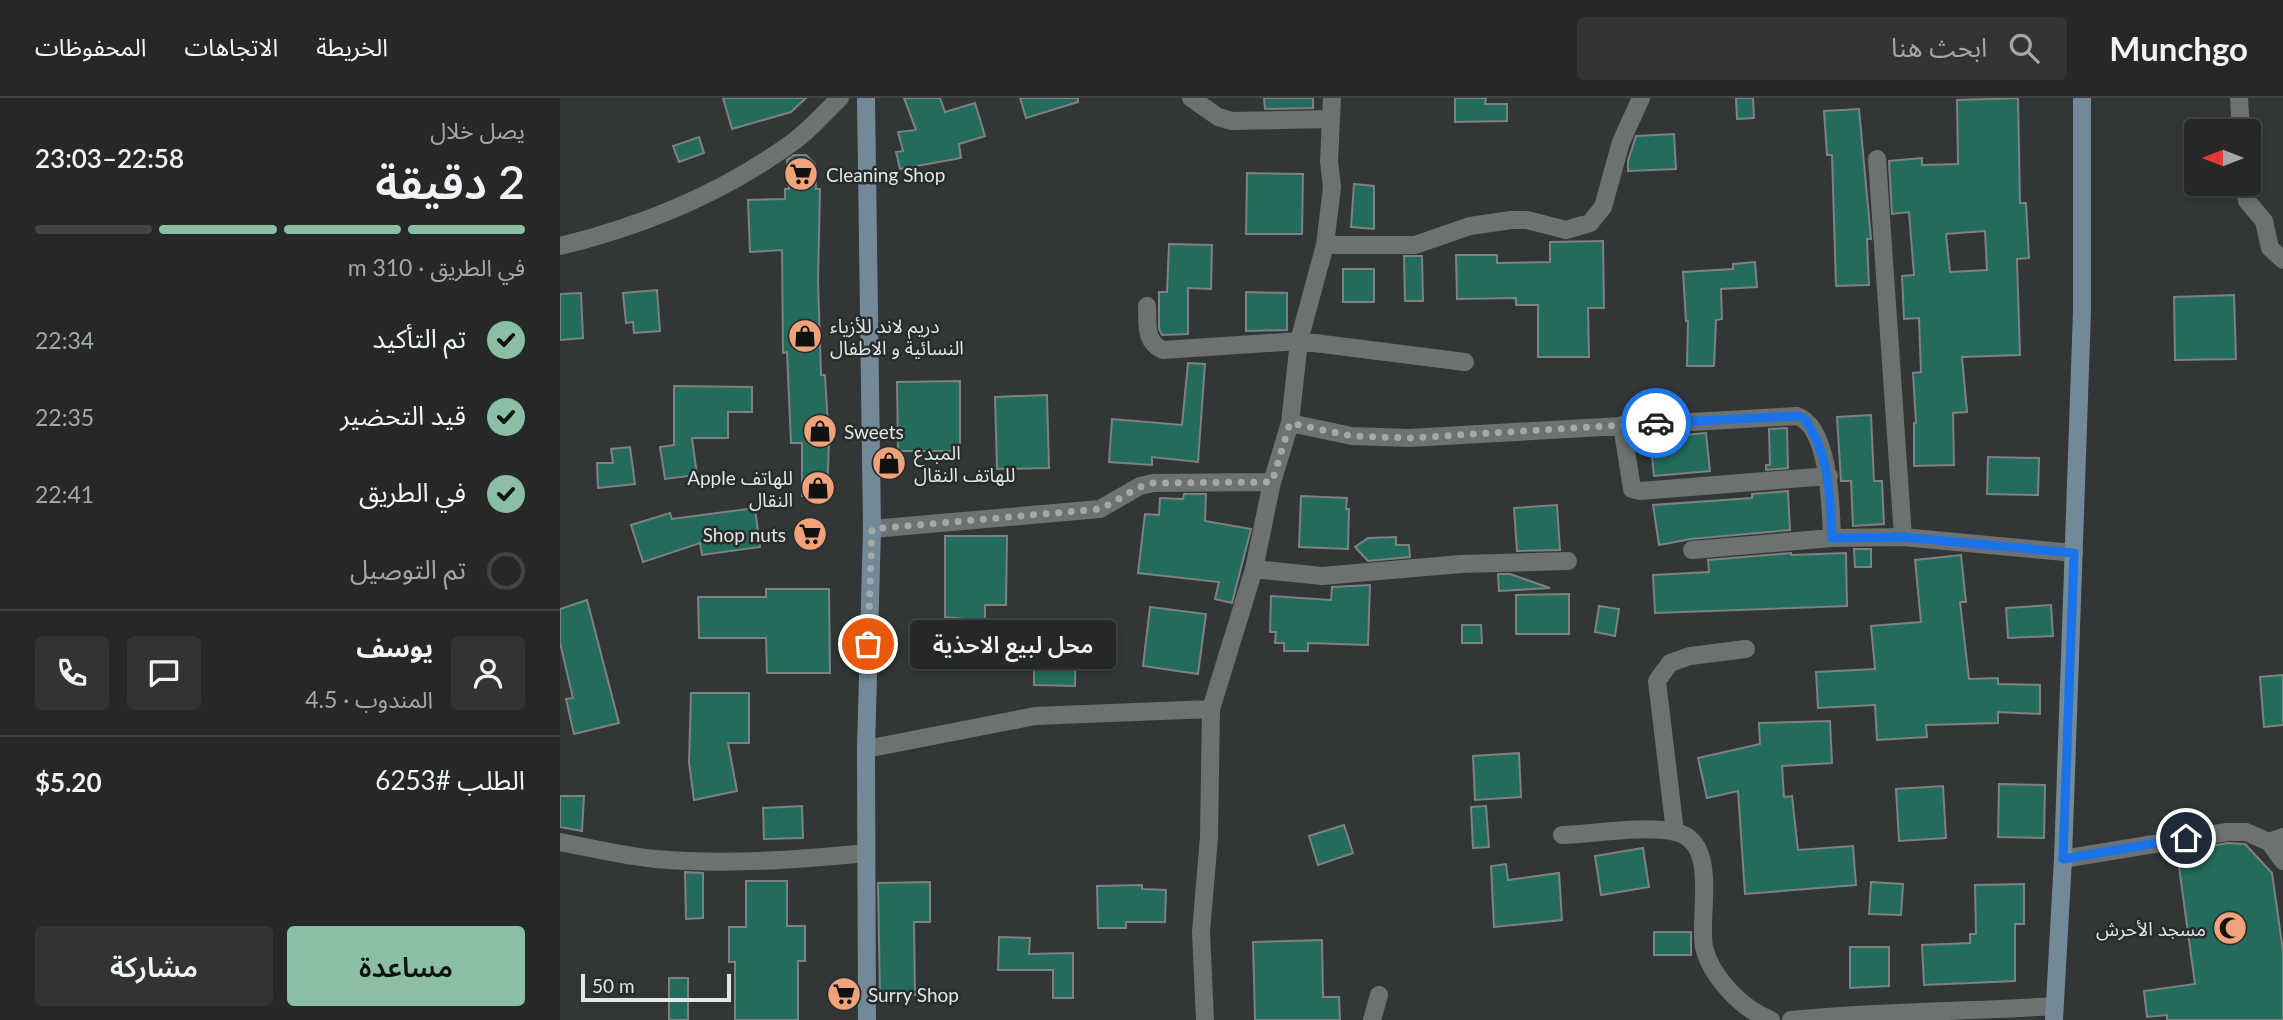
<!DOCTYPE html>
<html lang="ar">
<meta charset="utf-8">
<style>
:root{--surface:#262828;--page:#323434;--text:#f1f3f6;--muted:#a4a6a8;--line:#424445;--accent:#8abfa5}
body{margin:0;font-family:Lato,"Noto Sans Arabic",sans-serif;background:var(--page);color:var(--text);direction:rtl;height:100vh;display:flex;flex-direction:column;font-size:26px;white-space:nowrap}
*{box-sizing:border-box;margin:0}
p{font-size:23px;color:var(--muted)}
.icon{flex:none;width:38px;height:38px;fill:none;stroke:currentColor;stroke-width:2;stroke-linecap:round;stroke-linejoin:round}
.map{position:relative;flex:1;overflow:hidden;direction:ltr}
.panel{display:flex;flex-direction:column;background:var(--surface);width:560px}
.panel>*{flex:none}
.needle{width:46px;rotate:270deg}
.buttons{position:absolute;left:1624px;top:21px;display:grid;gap:14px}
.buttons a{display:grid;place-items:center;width:77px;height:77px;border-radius:7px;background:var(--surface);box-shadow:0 4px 10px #0003,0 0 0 2px var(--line);font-size:35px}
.scale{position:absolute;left:21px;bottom:18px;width:150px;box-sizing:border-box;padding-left:7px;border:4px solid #e3e6e6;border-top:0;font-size:19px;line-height:24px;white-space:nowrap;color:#e3e6e6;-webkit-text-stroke:5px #282c2c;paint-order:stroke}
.pin{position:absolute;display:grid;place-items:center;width:60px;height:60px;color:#fff;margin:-30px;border:4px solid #fff;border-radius:50%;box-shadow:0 2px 7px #0007}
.courier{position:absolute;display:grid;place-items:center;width:70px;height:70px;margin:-35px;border:5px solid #1a73e8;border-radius:50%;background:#fff;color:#222;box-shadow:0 2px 9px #0007}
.bubble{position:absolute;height:49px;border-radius:7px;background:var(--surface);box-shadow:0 4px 10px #0003,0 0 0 2px var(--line);font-size:23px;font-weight:600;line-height:49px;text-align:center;direction:rtl}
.overview em{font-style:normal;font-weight:600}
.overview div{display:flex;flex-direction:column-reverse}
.overview{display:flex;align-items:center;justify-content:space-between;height:119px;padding:0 35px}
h1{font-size:46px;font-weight:600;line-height:52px}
.bar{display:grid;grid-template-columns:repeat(4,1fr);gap:10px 7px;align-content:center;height:84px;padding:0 35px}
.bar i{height:9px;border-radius:5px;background:var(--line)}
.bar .active{background:var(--accent)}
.bar p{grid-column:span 4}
.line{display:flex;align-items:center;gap:18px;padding:0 35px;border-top:2px solid var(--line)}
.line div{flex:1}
.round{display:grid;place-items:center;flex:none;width:74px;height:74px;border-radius:7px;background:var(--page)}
ol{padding:0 35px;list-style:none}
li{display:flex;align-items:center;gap:21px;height:77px}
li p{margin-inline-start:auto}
li .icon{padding:7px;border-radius:50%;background:var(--accent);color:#111;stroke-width:4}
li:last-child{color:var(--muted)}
li i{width:38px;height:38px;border:4px solid var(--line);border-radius:50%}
.action{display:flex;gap:14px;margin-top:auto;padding:14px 35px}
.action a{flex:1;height:80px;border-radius:7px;background:var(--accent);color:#111;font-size:28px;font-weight:600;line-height:80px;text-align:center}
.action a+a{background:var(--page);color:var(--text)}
header{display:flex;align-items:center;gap:42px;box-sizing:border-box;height:98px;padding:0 35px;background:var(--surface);border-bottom:2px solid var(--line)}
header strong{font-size:33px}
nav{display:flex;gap:38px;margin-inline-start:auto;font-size:24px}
.search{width:490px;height:63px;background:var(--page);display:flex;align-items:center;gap:18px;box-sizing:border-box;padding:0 24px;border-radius:7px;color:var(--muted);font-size:26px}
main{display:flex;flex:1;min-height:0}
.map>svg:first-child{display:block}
</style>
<header>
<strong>Munchgo</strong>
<div class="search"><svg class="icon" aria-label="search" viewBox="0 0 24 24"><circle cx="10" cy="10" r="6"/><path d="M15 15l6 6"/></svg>ابحث هنا</div>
<nav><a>الخريطة</a><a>الاتجاهات</a><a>المحفوظات</a></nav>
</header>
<main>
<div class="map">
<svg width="1723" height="922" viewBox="0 0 1723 922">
<rect width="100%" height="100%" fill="#323636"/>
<!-- building -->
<path fill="#236c5d" stroke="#7d8180" stroke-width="2" fill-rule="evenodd" d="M163,0H246L231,14L172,31Z
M344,0H380L385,14L415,5L425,38L399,46L401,60L340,71L336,54L343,53L338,34L356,32Z
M460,0H518V4L466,20Z
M704,0H753V10L705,11Z
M895,0H926L925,6H947V23L895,24Z
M1176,0H1193L1194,20L1177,21Z
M1458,0L1460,105H1466L1469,160L1457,161L1460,257L1402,259L1407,314L1393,315L1394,367L1354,368V325H1356L1353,275L1361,274L1359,220L1344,221L1342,178L1354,177L1349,114L1332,116L1329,63L1362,60V67L1398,66L1397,2ZM1425,133L1427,172L1390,174L1386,136Z
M1299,11L1311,141H1307L1309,187L1276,188L1272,57H1267L1264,13Z
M1114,36L1116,71L1068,73V63L1076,38Z
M139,39L144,55L119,64L113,48Z
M234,57H246L255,66L256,91H260L258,183L261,277H265L269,344L267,398H242V345H231L227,254L223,255L222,152L190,154L188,102L225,101V91H229L227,62Z
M687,75L743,76L742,136H686Z
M794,86L814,88V131L791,129Z
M1043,143L1044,210H1028L1029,259H978V207H956V200L897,201L896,157H937V165L990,164V144Z
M609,146L652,147L651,191L628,190V236L602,237L599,231V194H607Z
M844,158H862L863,203H845Z
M1195,164L1197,189L1161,191L1162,221L1156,222L1154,268H1127L1128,223H1126L1123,174L1173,171V166Z
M783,171H814V204H783Z
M97,192L100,233L74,235L73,224L66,225L63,195Z
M686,194L727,195V232L686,233Z
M21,195L23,240L0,242V196Z
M1674,197L1676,261L1615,262L1614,199Z
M628,265L645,266L638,364L592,359V367L549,364L552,321L622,327Z
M400,283V353H338L337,284Z
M114,288L192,289V314H168V340H132L137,377L105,381L100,349L114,347Z
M487,297L489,370L437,371L435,299Z
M1311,317L1314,383H1322L1324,426L1293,428L1291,383H1281L1277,319Z
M1227,330L1228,370L1206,372V367H1210L1209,331Z
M1146,335L1150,373L1094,378L1090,340Z
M70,349L75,386L38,390L37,365H53L51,351Z
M1428,359L1479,360L1478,397L1427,396Z
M1228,393L1230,432L1131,441L1099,447L1093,407L1192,400V396Z
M624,396H646L645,423L691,431L672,505L655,501L659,484L578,475L585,416L599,417L600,400L623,401Z
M741,398L787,400L786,411H789L788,451L739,449Z
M997,407L1000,452L957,453L954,410Z
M195,410L200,449L142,457L140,445L83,464L71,427L110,415L112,421Z
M385,438H447L446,507H425V523L385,519Z
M836,439V447H849L850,459L808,463L795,449L808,440Z
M1294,451H1311V469H1295Z
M1231,455V457L1286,455L1287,508L1095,515L1093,477L1149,474L1148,462Z
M1401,457L1406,504H1400L1409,581L1438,580V586L1480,587V616L1438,614V625L1366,627L1367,639L1317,642L1315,607L1258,610L1256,574L1315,571L1311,528L1361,524L1355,462Z
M938,476H950L990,490L939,493Z
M810,487L808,547L748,545V553H724V545H715L716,534H710L711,498L771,502L772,489Z
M206,491H269L270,575H207L206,540H139L138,499H206Z
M1009,496V536H956V497Z
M27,502L59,625L14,636L6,601L13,600L0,545V511Z
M1491,507L1493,538L1448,540L1446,510Z
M1039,508L1059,511L1055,538L1035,534Z
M590,509L646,516L638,576L583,568Z
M902,527H921L922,545H902Z
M495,537H516L515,588L474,587V557H495Z
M1723,577V627L1704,629L1700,579Z
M131,595H189V645H168L177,693L134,702L129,665Z
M1270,623L1272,665L1222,668L1224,699L1232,698L1238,752L1293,748L1296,787L1185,796L1178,693L1147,700L1138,660L1200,646L1199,625Z
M959,655L961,699L915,702L913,658Z
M1439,686L1485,687L1484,740L1438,739Z
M1383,688L1386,740L1339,743L1336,691Z
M0,698H24L22,733L0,729Z
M242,708L243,740L204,741L203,710Z
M926,708L929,749L913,750L911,709Z
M784,727L793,755L758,767L749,738Z
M1668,745L1685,746L1712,775L1723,853V922H1607V917L1587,919L1584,893L1635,886L1617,754Z
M1083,750L1089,789L1041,797L1035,758Z
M946,766L948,782L999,775L1002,822L934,829L931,768Z
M125,774L143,775V820L126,821Z
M186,783H227V828H245V863H238V922H175V864H169V829H186Z
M370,784V824H354L355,897L320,898L318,785Z
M1311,784L1343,786L1341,817L1309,816Z
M1464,786V826H1455V883L1364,887L1362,847L1410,845V836H1416L1415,787Z
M582,787V791L606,792L605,824H566V830H538L537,788Z
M1094,834H1131V857H1094Z
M439,839L470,840L469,856L513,855V900H493V872H438Z
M762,842L763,899H779L780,922H695L693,844Z
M1290,849H1329V888L1290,890Z
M109,880H128V922H109Z"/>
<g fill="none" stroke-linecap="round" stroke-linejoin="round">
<!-- street -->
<path stroke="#6d7172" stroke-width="18" d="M631,0L658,19L672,23L769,21
M1679,0L1681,33
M1317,61L1343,439
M1683,86L1687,103L1704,123L1710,150L1723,162
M765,147H855L910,128L951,122H967L1006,132L1030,125L1043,109L1061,44L1081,0
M0,148C83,128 163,95 233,44C250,32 265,14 280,0
M587,208C588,225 584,244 603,252L739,243L905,264
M730,325L792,338L849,340L1237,318C1270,329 1271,411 1272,440
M1062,327L1072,391L1080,393L1269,378
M312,431L540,411L580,388L593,385L712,384
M1132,452L1272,440L1343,439L1514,455
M694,471L762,478L901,466L1008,463
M306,651L475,618L651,611
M1115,734L1097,583L1110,565L1130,558L1186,551
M1002,737C1035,736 1082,727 1115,734C1160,743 1138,816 1144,849C1151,879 1183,912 1211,922
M0,744C32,750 64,758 96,761C166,767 236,762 306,755
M1709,744L1723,763
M1503,761L1667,734H1686L1709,744L1723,739
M645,922L641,834L649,739L651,611L694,471L712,384L730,325L739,243L765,147L772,89L769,63L772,0
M812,922L819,897
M1231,922C1319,913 1406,914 1494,908"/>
<!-- secondary -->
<path stroke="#738998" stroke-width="18" d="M306,0L312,431L306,651L307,922
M1494,922L1503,761L1522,213V0"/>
</g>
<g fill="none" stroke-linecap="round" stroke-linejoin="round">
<!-- done -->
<path stroke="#a5a8a8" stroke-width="7" stroke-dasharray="0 12.6" d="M308,546L312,431L540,411C558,403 574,389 593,385L712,384L730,325L792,338L849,340L1096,325"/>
<!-- route -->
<path stroke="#1a73e8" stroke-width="9" d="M1096,325L1237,318L1244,320C1270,356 1270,397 1272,440L1343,439L1514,455L1503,761L1626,740"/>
</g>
<!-- icons -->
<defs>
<g id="supermarket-disc" transform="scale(1.75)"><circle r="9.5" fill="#f0a279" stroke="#282c2c"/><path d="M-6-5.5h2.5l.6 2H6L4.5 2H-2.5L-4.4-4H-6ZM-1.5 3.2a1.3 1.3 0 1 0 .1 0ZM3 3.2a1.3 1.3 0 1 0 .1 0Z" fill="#111"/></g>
<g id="shop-disc" transform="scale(1.75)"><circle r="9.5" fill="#f0a279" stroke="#282c2c"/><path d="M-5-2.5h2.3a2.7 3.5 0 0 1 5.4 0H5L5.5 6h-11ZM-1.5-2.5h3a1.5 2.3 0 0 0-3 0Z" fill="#111"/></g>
<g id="mosque-disc" transform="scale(1.75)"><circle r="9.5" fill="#f0a279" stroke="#282c2c"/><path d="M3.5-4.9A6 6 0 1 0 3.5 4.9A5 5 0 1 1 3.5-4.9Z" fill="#111"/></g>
</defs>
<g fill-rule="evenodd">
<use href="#supermarket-disc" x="241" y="76"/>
<use href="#shop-disc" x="245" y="238"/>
<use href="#shop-disc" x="260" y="333"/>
<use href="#shop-disc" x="329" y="365"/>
<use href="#shop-disc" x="258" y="390"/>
<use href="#supermarket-disc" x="250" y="436"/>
<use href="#mosque-disc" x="1670" y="830"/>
<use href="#supermarket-disc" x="284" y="896"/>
</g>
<g text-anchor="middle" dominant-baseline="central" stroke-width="5" stroke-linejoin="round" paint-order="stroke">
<!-- poi labels -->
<g font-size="19" fill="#e3e6e6" stroke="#282c2c" text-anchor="start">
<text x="266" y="76">Cleaning Shop</text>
<text x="270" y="227">دريم لاند للأزياء<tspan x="270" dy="22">النسائية و الاطفال</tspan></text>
<text x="284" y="333">Sweets</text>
<text x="354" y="354">المبدع<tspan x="354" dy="22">للهاتف النقال</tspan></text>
<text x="233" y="379" text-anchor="end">Apple للهاتف<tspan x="233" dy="22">النقال</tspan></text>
<text x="226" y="436" text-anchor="end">Shop nuts</text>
<text x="1646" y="830" text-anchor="end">مسجد الأحرش</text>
<text x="308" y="896">Surry Shop</text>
</g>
</g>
</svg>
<div class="buttons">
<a><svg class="needle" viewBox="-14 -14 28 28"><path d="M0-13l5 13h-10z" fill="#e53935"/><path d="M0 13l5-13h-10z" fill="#a4a6a8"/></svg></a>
</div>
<div class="scale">50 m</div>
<div class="pin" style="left:308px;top:546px;background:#ea580c"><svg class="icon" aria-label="bag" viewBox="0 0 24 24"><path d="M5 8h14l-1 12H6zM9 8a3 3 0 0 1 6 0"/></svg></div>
<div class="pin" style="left:1626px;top:740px;background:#1f2937"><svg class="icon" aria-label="home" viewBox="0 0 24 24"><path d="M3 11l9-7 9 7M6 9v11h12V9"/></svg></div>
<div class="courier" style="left:1096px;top:325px"><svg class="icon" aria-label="car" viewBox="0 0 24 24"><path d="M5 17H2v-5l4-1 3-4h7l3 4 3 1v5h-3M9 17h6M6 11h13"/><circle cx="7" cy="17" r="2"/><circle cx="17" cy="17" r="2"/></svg></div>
<div class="bubble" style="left:350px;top:522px;width:206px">محل لبيع الاحذية</div>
</div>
<section class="panel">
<div class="overview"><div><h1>2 دقيقة</h1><p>يصل خلال</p></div><em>22:58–23:03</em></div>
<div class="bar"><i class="active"></i><i class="active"></i><i class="active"></i><i></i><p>في الطريق · 310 m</p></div>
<ol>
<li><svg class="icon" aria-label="check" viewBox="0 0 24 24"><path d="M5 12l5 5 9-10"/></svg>تم التأكيد<p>22:34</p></li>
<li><svg class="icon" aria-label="check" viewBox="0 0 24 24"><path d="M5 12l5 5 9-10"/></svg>قيد التحضير<p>22:35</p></li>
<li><svg class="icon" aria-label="check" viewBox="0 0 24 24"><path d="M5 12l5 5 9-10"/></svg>في الطريق<p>22:41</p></li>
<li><i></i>تم التوصيل</li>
</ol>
<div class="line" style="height:126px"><a class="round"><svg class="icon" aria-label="person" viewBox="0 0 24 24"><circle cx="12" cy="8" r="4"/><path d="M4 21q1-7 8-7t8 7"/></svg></a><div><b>يوسف</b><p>المندوب · 4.5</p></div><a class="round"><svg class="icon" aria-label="chat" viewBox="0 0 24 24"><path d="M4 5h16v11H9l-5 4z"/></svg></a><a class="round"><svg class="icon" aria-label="phone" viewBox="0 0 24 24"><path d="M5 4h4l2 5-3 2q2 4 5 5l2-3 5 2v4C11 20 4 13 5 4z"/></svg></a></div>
<div class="line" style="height:91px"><div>الطلب #6253</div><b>$5.20</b></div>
<div class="action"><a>مساعدة</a><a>مشاركة</a></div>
</section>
</main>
